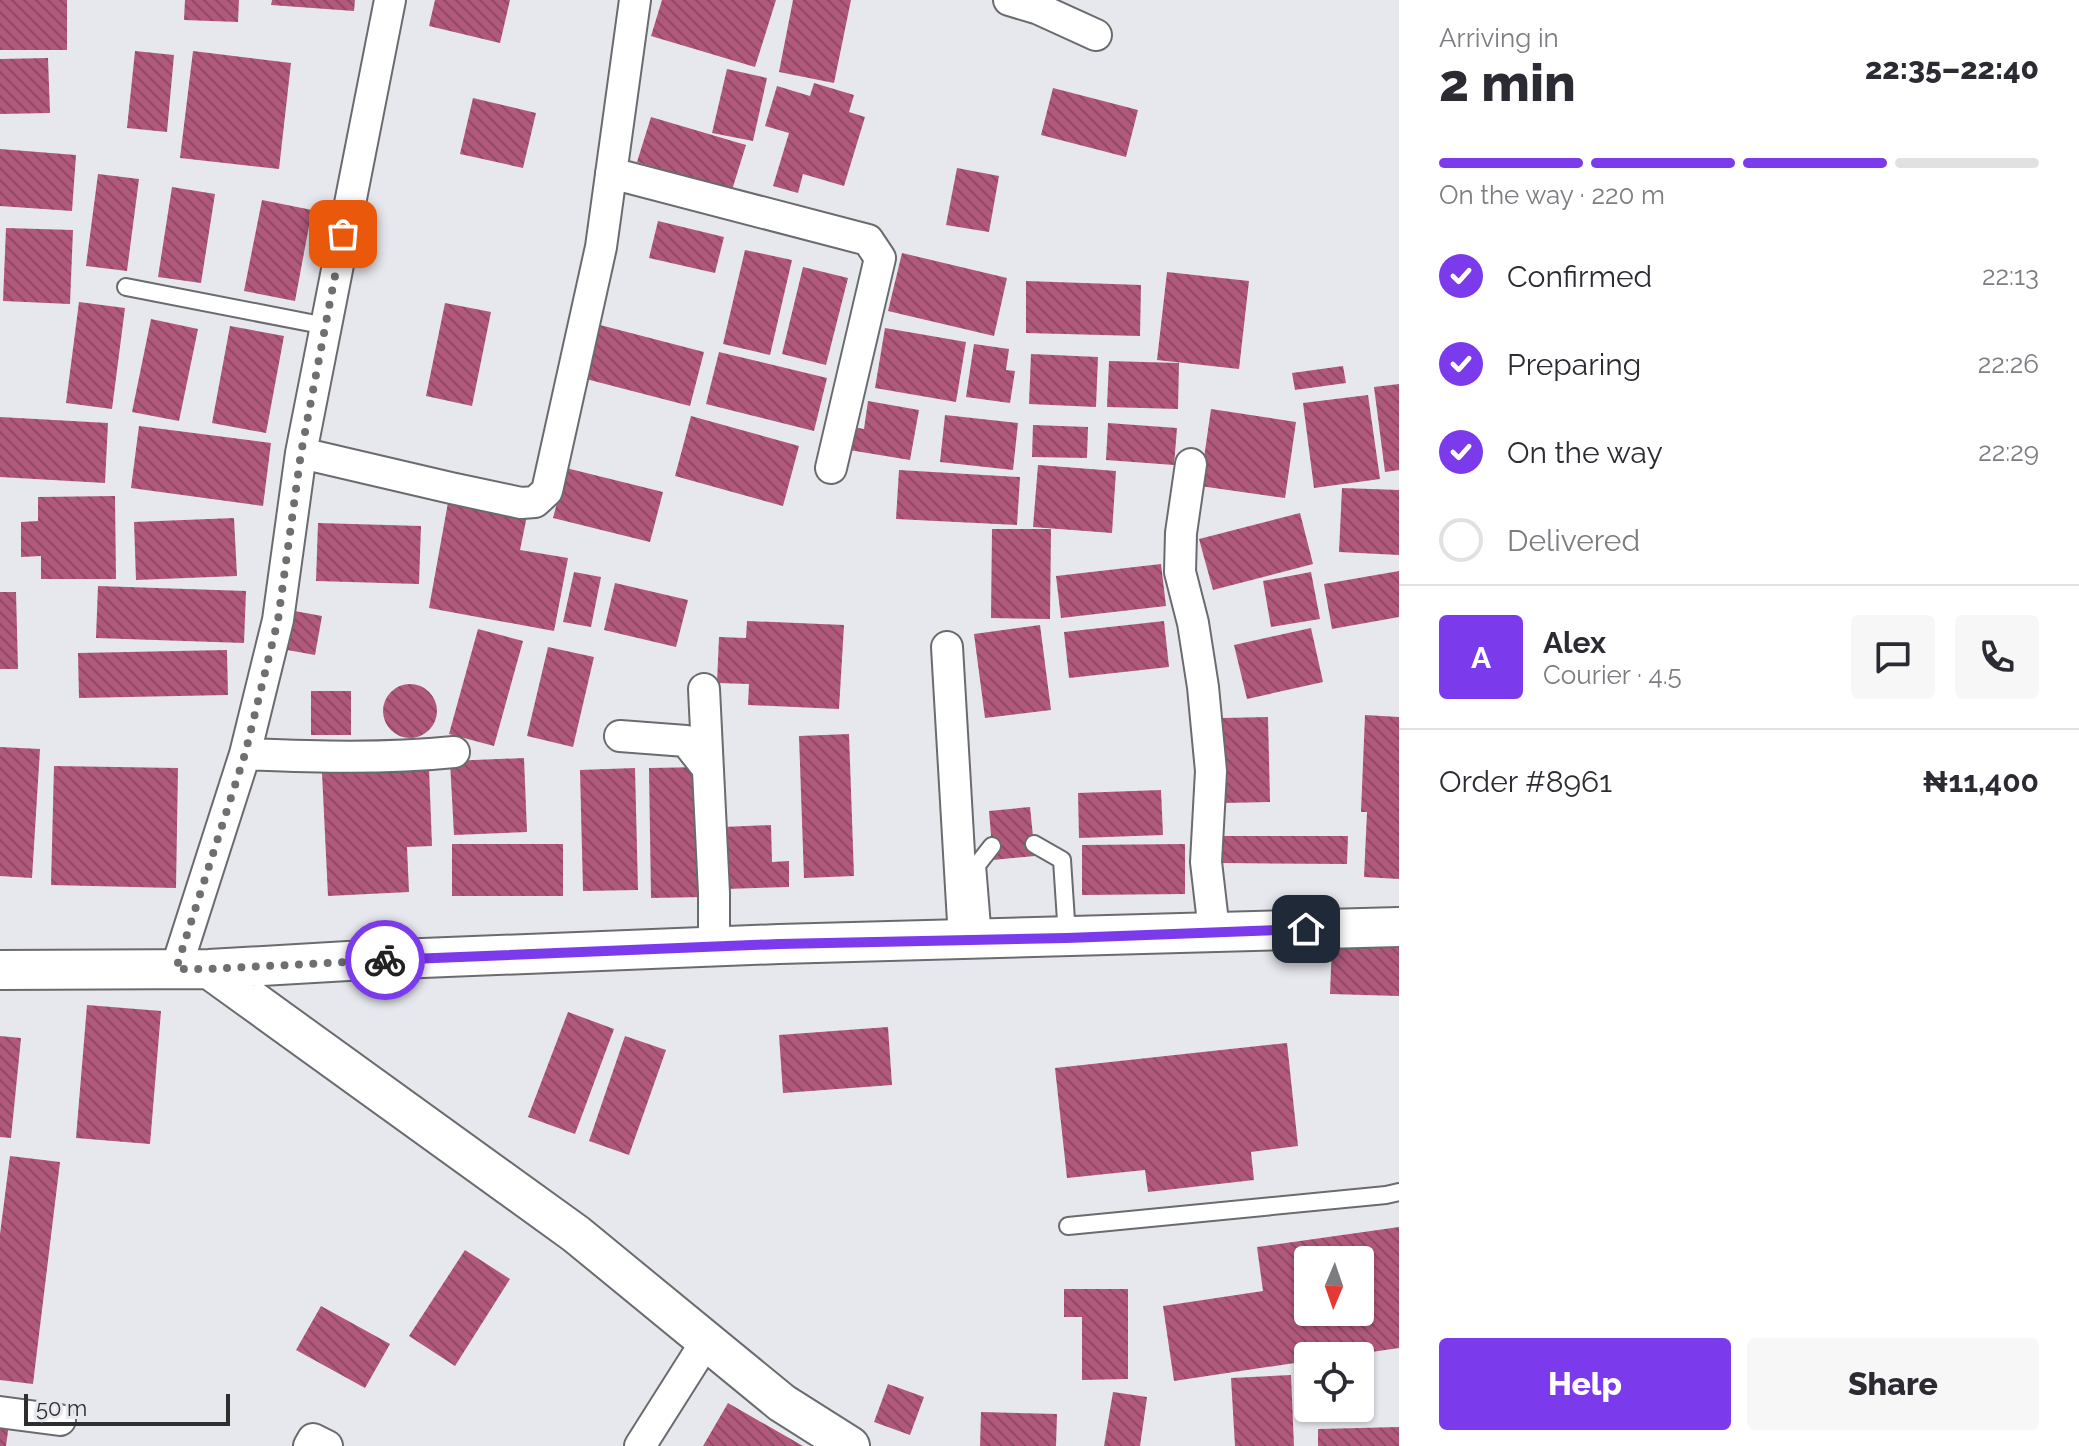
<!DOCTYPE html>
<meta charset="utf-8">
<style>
:root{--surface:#fff;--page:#f7f7f7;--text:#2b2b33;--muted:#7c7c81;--line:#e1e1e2;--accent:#7c3aed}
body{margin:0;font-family:Raleway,sans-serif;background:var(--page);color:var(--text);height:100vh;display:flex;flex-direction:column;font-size:30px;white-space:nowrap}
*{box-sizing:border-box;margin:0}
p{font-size:26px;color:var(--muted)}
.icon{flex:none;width:44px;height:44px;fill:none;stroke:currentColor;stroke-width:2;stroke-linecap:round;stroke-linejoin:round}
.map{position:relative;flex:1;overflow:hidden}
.drawer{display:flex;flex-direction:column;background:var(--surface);width:680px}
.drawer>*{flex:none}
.needle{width:52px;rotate:182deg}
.controls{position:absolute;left:1294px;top:1246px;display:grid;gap:16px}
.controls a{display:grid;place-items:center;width:80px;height:80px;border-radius:8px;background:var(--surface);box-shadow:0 2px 6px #0004;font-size:40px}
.scale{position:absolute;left:24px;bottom:20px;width:206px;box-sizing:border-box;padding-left:8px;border:4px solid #2e2e30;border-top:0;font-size:22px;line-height:28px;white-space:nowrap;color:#2e2e30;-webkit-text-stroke:6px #e7e8ed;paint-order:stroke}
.pin{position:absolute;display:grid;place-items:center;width:68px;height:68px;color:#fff;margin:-34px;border-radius:16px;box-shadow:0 4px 12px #0006}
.courier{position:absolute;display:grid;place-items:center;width:80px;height:80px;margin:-40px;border:6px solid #7c3aed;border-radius:50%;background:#fff;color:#222;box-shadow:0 2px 10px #0007}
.head em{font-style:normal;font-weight:800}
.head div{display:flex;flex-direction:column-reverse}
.head{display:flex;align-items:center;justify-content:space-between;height:136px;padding:0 40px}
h1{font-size:52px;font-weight:800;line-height:60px}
.bar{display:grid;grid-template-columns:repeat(4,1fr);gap:12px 8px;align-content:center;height:96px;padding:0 40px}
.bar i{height:10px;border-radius:6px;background:var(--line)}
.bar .on{background:var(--accent)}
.bar p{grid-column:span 4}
.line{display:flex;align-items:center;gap:20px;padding:0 40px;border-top:2px solid var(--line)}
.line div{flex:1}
.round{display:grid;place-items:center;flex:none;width:84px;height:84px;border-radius:8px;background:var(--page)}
ol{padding:0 40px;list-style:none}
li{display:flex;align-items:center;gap:24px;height:88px}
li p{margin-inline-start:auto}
li .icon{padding:8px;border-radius:50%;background:var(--accent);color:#fff;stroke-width:4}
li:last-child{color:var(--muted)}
li i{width:44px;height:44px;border:4px solid var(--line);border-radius:50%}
.cta{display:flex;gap:16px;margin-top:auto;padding:16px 40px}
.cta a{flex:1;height:92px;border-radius:8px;background:var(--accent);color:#fff;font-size:32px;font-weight:800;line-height:92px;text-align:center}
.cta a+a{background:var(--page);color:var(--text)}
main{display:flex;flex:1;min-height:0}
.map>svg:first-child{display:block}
</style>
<main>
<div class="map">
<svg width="1399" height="1446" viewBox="0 0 1399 1446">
<defs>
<pattern id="building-back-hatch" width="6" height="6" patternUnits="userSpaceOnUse" patternTransform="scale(2)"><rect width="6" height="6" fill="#b1597b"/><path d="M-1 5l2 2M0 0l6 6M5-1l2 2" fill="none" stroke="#904a65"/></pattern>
</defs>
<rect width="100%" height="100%" fill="#e7e8ed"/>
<!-- building -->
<path fill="url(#building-back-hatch)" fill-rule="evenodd" d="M0,0H67V50H0Z
M185,0H239L238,22L184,20Z
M272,0H355L354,11L271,5Z
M435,0H510L500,43L429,26Z
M662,0H776L755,67L651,36Z
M793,0H851L834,83L779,72Z
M135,51L174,55L167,132L127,128Z
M193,51L291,63L279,169L180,158Z
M48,58L50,113L0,114V59Z
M727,69L767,78L753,141L712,133Z
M814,83L854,95L849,112L865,117L844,186L803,174L798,193L773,186L789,133L765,126L777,86L810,96Z
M1053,88L1138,110L1126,157L1041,135Z
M473,98L536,113L523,168L460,154Z
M651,117L746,145L732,190L637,162Z
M0,149L76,155L72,211L0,206Z
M957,168L999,176L989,232L946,225Z
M98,174L139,179L127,271L86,266Z
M172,187L215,194L201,283L158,277Z
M262,200L312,210L295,301L244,291Z
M658,221L724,237L715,273L649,258Z
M6,228L73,230L70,304L3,301Z
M745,250L792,260L770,355L723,344Z
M902,253L1007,278L994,336L888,311Z
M803,267L848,278L826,365L782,354Z
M1167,272L1249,281L1239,369L1157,360Z
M1026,281L1141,285L1140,336L1026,333Z
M79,302L125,308L112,409L66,403Z
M445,303L491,312L472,406L426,396Z
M151,319L198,329L179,421L132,412Z
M600,325L704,352L690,406L586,379Z
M230,326L284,336L266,433L212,423Z
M885,328L966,342L956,402L875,388Z
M974,344L1009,349L1006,370L1015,371L1010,403L966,397Z
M719,352L827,378L814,431L706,404Z
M1031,354L1098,357L1096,407L1029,404Z
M1109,361L1179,363L1178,409L1107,407Z
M1343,366L1346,383L1295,390L1292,373Z
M1399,384V470L1385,472L1374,387Z
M1368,395L1380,479L1314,488L1303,403Z
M868,401L919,410L910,460L849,450L853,427L864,429Z
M1211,409L1296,422L1285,498L1200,486Z
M945,415L1018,423L1013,470L940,462Z
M691,416L799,446L783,506L675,476Z
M0,417L108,423L105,483L0,477Z
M1108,423L1177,428L1174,465L1106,460Z
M1033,425L1088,427L1087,458L1032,457Z
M139,426L271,443L263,506L131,488Z
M1038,465L1116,471L1112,533L1033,527Z
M566,468L663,492L650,542L553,518Z
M899,470L1020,477L1017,525L896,519Z
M1342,488L1399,490V555L1339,552Z
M115,496L116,579H41V556L21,557V522L38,521V497Z
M449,497L528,511L520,550L568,558L554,631L429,608Z
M1300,513L1313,564L1213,590L1199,539Z
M234,518L237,576L136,580L134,522Z
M318,523L421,526L419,584L316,581Z
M992,529H1051L1050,619L991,618Z
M1161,564L1166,606L1061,618L1056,576Z
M1399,571V617L1332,629L1324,584Z
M574,572L601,577L591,627L563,622Z
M1311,572L1320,619L1271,627L1263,581Z
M615,583L688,600L676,647L604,630Z
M98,586L246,591L244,643L96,638Z
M0,592H16L18,669H0Z
M289,610L322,616L315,655L282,649Z
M747,621L844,625L839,709L748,705L749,684L717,683L719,637L746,638Z
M1164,621L1169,667L1069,678L1064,632Z
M1040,625L1051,710L985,718L974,634Z
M1311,628L1323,682L1247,699L1234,645Z
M478,629L523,641L494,746L449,734Z
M548,647L594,657L573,747L527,736Z
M227,650L228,695L79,698L78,653Z
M383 711a27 27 0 1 1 54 0a27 27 0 1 1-54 0Z
M311,691H351V735H311Z
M1365,715L1399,717V879L1364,877L1367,812H1361Z
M1268,717L1270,802L1224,803L1222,718Z
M849,734L854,876L804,878L799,736Z
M0,747L40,749L32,878L0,876Z
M524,758L527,832L454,835L450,761Z
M54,766L178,768L176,888L51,885Z
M704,767L705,897L651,898L649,768Z
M429,768L432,846L407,847L409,892L328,896L322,773Z
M635,768L638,890L583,891L580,770Z
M1161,790L1163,835L1079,838L1078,793Z
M1030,807L1035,856L993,860L989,811Z
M771,825L772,862L789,861V887L725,889L723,827Z
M1222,836H1348L1347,864L1222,863Z
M452,844H563V896H452Z
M1185,844V894L1082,895V845Z
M1332,943L1399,945V996L1330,994Z
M87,1005L161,1011L150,1144L76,1138Z
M568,1012L614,1029L575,1134L528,1117Z
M888,1027L892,1085L783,1093L779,1035Z
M0,1036L21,1038L11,1138L0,1137Z
M625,1036L666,1050L629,1155L589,1141Z
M1287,1043L1298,1146L1251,1152L1254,1180L1148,1192L1145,1170L1067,1178L1055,1068Z
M10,1156L60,1162L33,1384L0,1380V1234Z
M1399,1227V1348L1344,1356H1308V1361L1174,1381L1163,1306L1263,1291L1257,1247ZM1308,1260H1360V1312H1308Z
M465,1250L510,1279L455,1366L409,1336Z
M1064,1289H1128V1379L1082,1380V1317H1064Z
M321,1306L390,1344L365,1388L296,1350Z
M1291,1375L1294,1446H1235L1231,1378Z
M888,1384L924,1397L910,1435L874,1422Z
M1113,1392L1147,1397L1140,1446H1104Z
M728,1403L803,1446H703Z
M981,1412L1057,1414L1056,1446H980Z
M0,1423L9,1424L6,1446H0Z
M1399,1427V1446H1318V1429Z"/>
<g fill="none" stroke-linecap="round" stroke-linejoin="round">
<!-- service casing -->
<g stroke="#696b6e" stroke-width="20">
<path id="service" d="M126,287L326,326
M1034,844L1062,860L1067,936
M983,939L977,865L992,846
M1068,1226L1386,1195L1399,1192"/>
</g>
<!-- minor casing -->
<g stroke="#696b6e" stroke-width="34">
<path id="minor" d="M1009,0L1039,9L1096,35
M611,173L868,240L880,258L831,468
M301,453L451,488L521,503L535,502L547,491L601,247L635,0
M1191,464L1181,533L1180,572L1193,623L1203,687L1211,771L1206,862L1214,931
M947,647L964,939
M704,689L714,893V947
M620,736L686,741L708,769
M245,754C315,757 385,759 454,752
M176,969L245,754L278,620L301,453L390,0
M0,1412L60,1420
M309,1446L313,1439L327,1446
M640,1446L707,1340"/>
</g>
<!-- tertiary casing -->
<g stroke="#696b6e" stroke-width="42">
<path id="tertiary" d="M209,969L576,1234L782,1403L850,1446
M0,970L209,969L348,961L779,944L1399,927"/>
</g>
<!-- service -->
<use href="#service" stroke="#fff" stroke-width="16"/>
<!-- minor -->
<use href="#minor" stroke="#fff" stroke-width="30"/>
<!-- tertiary -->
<use href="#tertiary" stroke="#fff" stroke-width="38"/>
</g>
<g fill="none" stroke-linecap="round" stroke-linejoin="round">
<!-- done -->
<path stroke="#6f6f72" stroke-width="8" stroke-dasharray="0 14.4" d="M343,234L301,453L278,620L245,754L176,969H209L385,960"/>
<!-- route -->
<path stroke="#7c3aed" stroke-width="10" d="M385,960L779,944L1067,938L1306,929"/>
</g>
</svg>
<div class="controls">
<a><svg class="needle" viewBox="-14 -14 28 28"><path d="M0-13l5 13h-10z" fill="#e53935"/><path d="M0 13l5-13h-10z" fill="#7c7c81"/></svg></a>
<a><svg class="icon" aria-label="locate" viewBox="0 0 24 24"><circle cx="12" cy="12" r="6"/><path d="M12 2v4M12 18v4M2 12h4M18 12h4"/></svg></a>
</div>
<div class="scale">50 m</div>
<div class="pin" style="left:343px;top:234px;background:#ea580c"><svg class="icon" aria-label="bag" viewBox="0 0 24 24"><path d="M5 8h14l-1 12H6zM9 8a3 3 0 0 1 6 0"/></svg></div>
<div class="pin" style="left:1306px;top:929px;background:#1f2937"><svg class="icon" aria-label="home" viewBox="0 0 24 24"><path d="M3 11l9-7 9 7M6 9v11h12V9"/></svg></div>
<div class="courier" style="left:385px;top:960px"><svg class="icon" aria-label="bike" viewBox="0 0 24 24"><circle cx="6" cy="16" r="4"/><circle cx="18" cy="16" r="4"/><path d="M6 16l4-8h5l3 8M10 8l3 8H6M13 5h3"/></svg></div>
</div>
<section class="drawer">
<div class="head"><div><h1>2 min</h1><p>Arriving in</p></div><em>22:35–22:40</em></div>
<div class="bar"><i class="on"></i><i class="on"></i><i class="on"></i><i></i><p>On the way · 220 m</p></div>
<ol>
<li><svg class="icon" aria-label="check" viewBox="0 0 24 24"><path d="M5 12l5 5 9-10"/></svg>Confirmed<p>22:13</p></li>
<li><svg class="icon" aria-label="check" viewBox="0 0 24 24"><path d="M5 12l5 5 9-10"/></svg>Preparing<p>22:26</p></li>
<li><svg class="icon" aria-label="check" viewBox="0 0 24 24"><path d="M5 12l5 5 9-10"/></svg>On the way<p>22:29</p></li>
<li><i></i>Delivered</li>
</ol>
<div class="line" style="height:144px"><b class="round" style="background:var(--accent);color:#fff">A</b><div><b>Alex</b><p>Courier · 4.5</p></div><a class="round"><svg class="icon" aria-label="chat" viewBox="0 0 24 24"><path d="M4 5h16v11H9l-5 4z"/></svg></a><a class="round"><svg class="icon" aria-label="phone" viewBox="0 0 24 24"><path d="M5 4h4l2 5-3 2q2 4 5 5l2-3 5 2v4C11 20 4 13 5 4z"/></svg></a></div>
<div class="line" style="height:104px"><div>Order #8961</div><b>₦11,400</b></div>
<div class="cta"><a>Help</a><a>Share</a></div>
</section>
</main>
